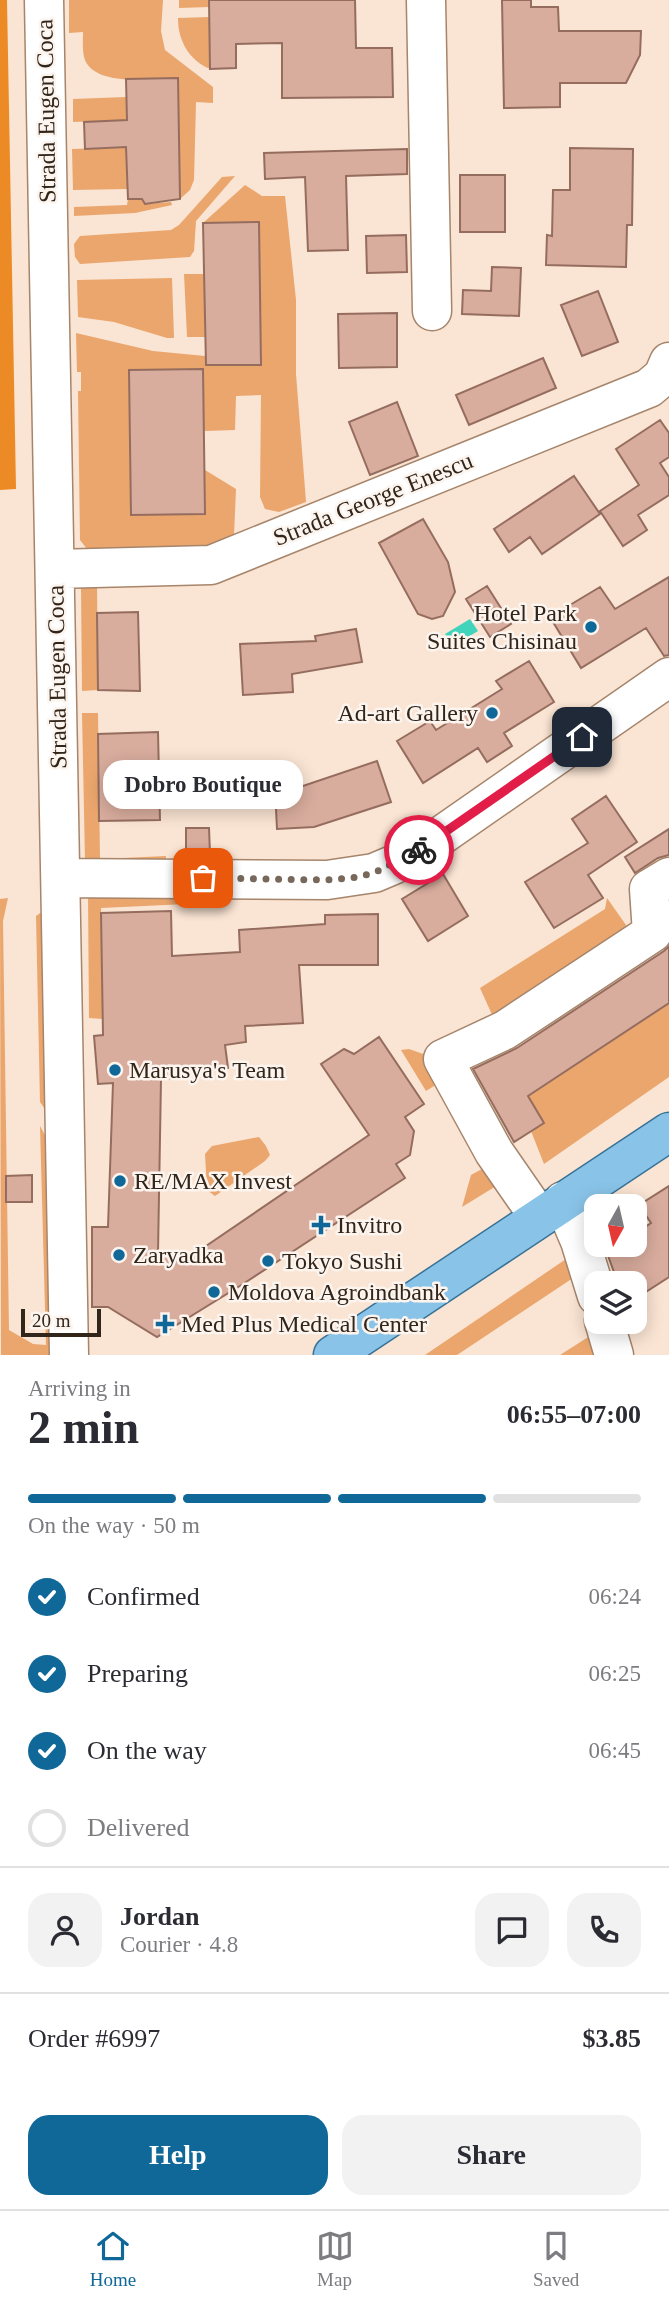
<!DOCTYPE html>
<meta charset="utf-8">
<style>
:root{--surface:#fff;--page:#f2f2f3;--text:#2b2b33;--muted:#7c7c81;--line:#e1e1e2;--accent:#106899}
body{margin:0;font-family:Georgia,serif;background:var(--page);color:var(--text);height:100vh;display:flex;flex-direction:column;font-size:26px;white-space:nowrap}
*{box-sizing:border-box;margin:0}
p{font-size:23px;color:var(--muted)}
.icon{flex:none;width:38px;height:38px;fill:none;stroke:currentColor;stroke-width:2;stroke-linecap:round;stroke-linejoin:round}
.map{position:relative;height:1355px;overflow:hidden}
.details{display:flex;flex-direction:column;background:var(--surface);flex:1}
.details>*{flex:none}
.needle{width:46px;rotate:188deg}
.tools{position:absolute;left:584px;top:1194px;display:grid;gap:14px}
.tools a{display:grid;place-items:center;width:63px;height:63px;border-radius:14px;background:var(--surface);box-shadow:0 4px 18px #0003;font-size:35px}
.scale{position:absolute;left:21px;bottom:18px;width:80px;box-sizing:border-box;padding-left:7px;border:4px solid #32251a;border-top:0;font-size:19px;line-height:24px;white-space:nowrap;color:#32251a;-webkit-text-stroke:5px #fcf4ee;paint-order:stroke}
.pin{position:absolute;display:grid;place-items:center;width:60px;height:60px;color:#fff;margin:-30px;border-radius:14px;box-shadow:0 4px 10px #0006}
.courier{position:absolute;display:grid;place-items:center;width:70px;height:70px;margin:-35px;border:5px solid #e11d48;border-radius:50%;background:#fff;color:#222;box-shadow:0 2px 9px #0007}
.bubble{position:absolute;height:49px;border-radius:21px;background:var(--surface);box-shadow:0 4px 18px #0003;font-size:23px;font-weight:700;line-height:49px;text-align:center}
.head em{font-style:normal;font-weight:700}
.head div{display:flex;flex-direction:column-reverse}
.head{display:flex;align-items:center;justify-content:space-between;height:119px;padding:0 28px}
h1{font-size:46px;font-weight:700;line-height:52px}
.bar{display:grid;grid-template-columns:repeat(4,1fr);gap:10px 7px;align-content:center;height:84px;padding:0 28px}
.bar i{height:9px;border-radius:5px;background:var(--line)}
.bar .active{background:var(--accent)}
.bar p{grid-column:span 4}
.line{display:flex;align-items:center;gap:18px;padding:0 28px;border-top:2px solid var(--line)}
.line div{flex:1}
.round{display:grid;place-items:center;flex:none;width:74px;height:74px;border-radius:21px;background:var(--page)}
ol{padding:0 28px;list-style:none}
li{display:flex;align-items:center;gap:21px;height:77px}
li p{margin-inline-start:auto}
li .icon{padding:7px;border-radius:50%;background:var(--accent);color:#fff;stroke-width:4}
li:last-child{color:var(--muted)}
li i{width:38px;height:38px;border:4px solid var(--line);border-radius:50%}
.cta{display:flex;gap:14px;margin-top:auto;padding:14px 28px}
.cta a{flex:1;height:80px;border-radius:21px;background:var(--accent);color:#fff;font-size:28px;font-weight:700;line-height:80px;text-align:center}
.cta a+a{background:var(--page);color:var(--text)}
.tabs{display:flex;justify-content:space-around;align-items:center;height:98px;border-top:2px solid var(--line);background:var(--surface);font-size:19px;color:var(--muted)}
.tabs a{display:grid;justify-items:center;gap:4px}
.tabs .active{color:var(--accent)}
.map>svg:first-child{display:block}
</style>
<div class="map">
<svg width="669" height="1355" viewBox="0 0 669 1355">
<rect width="100%" height="100%" fill="#fae4d3"/>
<!-- green -->
<path fill="#eaa66d" d="M69,0H163L161,31L165,50L213,87V103L196,102L194,180L190,190L180,199L178,78C154,79 96,87 85,60C82,52 83,40 83,32L69,33Z
M179,0H209V7L179,8Z
M209,17L210,69C189,60 178,41 178,18Z
M126,97L127,120L73,122V99Z
M127,147L128,189L73,190L72,149Z
M235,176L196,221L194,251L190,257L80,264L75,257L74,244L80,236L171,230L179,225L222,177Z
M245,185L262,196H285L296,300V374L306,502L279,512L265,509L260,497L261,395L236,396L235,430L204,431L203,369L129,370L131,515L205,514V470L236,489L234,535L217,548L87,549L80,540L78,391H81V372H77L76,333L153,351L205,356L206,365H261L259,222L203,223Z
M128,199H142L145,204L171,202L172,205L135,213L74,216V207L127,205Z
M184,274H204L205,337H187Z
M172,278L174,338H167L114,322L78,317L77,280Z
M97,583L98,690L82,691L81,587Z
M82,713H98L100,859L166,856V864L85,860Z
M186,891L187,904L101,908L103,1019L89,1018L88,893Z
M8,898L3,921L9,1330L33,1344L46,1345L40,1126L48,1141L51,1355H1L0,899Z
M607,898L633,935L494,1019L480,988L605,909Z
M43,911L47,1112L40,1102L36,916Z
M669,1003V1077L544,1164L531,1131L544,1123L528,1096Z
M409,1049L426,1055L442,1081L426,1091L401,1050Z
M259,1137L266,1146L270,1155L265,1161L215,1196L207,1190L205,1154L212,1146Z
M482,1169L492,1171L501,1183L462,1207L471,1175Z
M569,1257L582,1272L457,1355H425Z
M593,1334L599,1355H560Z"/>
<!-- forest -->
<path fill="#ec8b26" d="M0,0H7L16,489L0,490Z"/>
<!-- water -->
<path fill="#41d4bd" d="M470,619L478,631L453,646L445,634Z"/>
<!-- building -->
<path fill="#d9ad9e" stroke="#956d5f" stroke-width="2" d="M209,0H355L356,48H392L393,97L282,98V43L236,44V68L210,69Z
M502,0H531V7H558L559,31H641L640,55L626,83H560V107L504,108Z
M178,78L180,199L145,204L142,199H128L126,147L85,149L84,122L127,120L126,79Z
M570,148L633,149L632,225H627L626,267L546,265L547,235L552,236L553,190H570Z
M407,149V174L346,176L348,250L308,251L305,177L265,179L264,153Z
M460,175H505V232H460Z
M259,222L261,365H206L203,223Z
M406,235L407,272L367,273L366,236Z
M492,267L521,268L519,316L462,314L463,290L491,291Z
M598,291L618,342L582,356L561,305Z
M397,313V367L339,368L338,314Z
M543,358L556,388L469,425L456,395Z
M203,369L205,514L131,515L129,370Z
M397,402L418,456L370,475L349,422Z
M660,420L669,433V457L660,463L669,477V495L638,515L647,530L623,546L600,511L639,485L616,449Z
M574,476L600,514L542,554L530,537L509,552L494,529Z
M423,519L448,562L455,592L443,616L432,619L418,614L379,543Z
M669,577V655L664,656L646,628L581,668L550,617L600,587L615,609Z
M487,586L511,624L490,637L466,599Z
M138,612L140,691L98,690L97,613Z
M356,629L362,662L292,674L293,692L243,695L240,644L316,641L315,636Z
M529,661L554,702L504,733L512,746L487,762L478,748L423,783L397,741L430,721L436,730L502,689L496,681Z
M158,732L160,820L99,821L98,734Z
M377,761L391,802L314,827L277,829L275,789L300,787Z
M606,796L637,842L588,875L603,898L554,928L525,882L588,843L572,819Z
M186,828H209L210,854L186,855Z
M669,829V855L658,858L635,873L625,857Z
M443,874L468,916L428,941L402,899Z
M171,911L172,956L240,952L239,930L325,924V915L378,914V965H299L303,1023L245,1026L246,1042L225,1045L228,1068L185,1074V1077L161,1079L158,1253L184,1261L369,1135L321,1064L344,1049L354,1054L379,1037L424,1104L405,1117L414,1131L410,1155L396,1164L405,1178L243,1284L157,1337L108,1307H92V1227H108L113,1083L98,1084L94,1036L103,1035L101,913Z
M669,946V1003L528,1096L544,1123L514,1142L473,1069L517,1048L664,951Z
M32,1175V1202H6V1176Z
M669,1186V1277L635,1299V1283H618L607,1253L620,1244H635V1234L651,1223L639,1205Z"/>
<g fill="none" stroke-linecap="round" stroke-linejoin="round">
<!-- minor casing -->
<g stroke="#a6856b" stroke-width="41">
<path id="minor" d="M44,0L69,1355
M426,0L432,311
M55,569L211,565L649,388L663,376L669,362
M61,878L327,880L374,873L393,865L429,844L669,677
M563,1201L580,1241L597,1296
M539,1217L494,1152L443,1059L505,1030L652,933L649,889L669,877
M604,1321L614,1355"/>
</g>
<!-- major casing -->
<g stroke="#377296" stroke-width="41">
<path id="major" d="M333,1355L669,1132"/>
</g>
<!-- minor -->
<use href="#minor" stroke="#fff" stroke-width="38"/>
<!-- major -->
<use href="#major" stroke="#89c4e8" stroke-width="38"/>
</g>
<g fill="none" stroke-linecap="round" stroke-linejoin="round">
<!-- done -->
<path stroke="#78685b" stroke-width="7" stroke-dasharray="0 12.6" d="M203,878L327,880L352,878L374,873L419,850"/>
<!-- route -->
<path stroke="#e11d48" stroke-width="9" d="M419,850L582,737"/>
</g>
<!-- markers -->
<g fill="#106899" stroke="#fcf4ee" stroke-width="2.5">
<circle cx="591" cy="627" r="7"/>
<circle cx="492" cy="713" r="7"/>
<circle cx="115" cy="1070" r="7"/>
<circle cx="120" cy="1181" r="7"/>
<path d="M317.5 1214.5h7v7h7v7h-7v7h-7v-7h-7v-7h7z"/>
<circle cx="119" cy="1255" r="7"/>
<circle cx="268" cy="1261" r="7"/>
<circle cx="214" cy="1292" r="7"/>
<path d="M161.5 1313.5h7v7h7v7h-7v7h-7v-7h-7v-7h7z"/>
</g>
<g text-anchor="middle" dominant-baseline="central" stroke-width="5" stroke-linejoin="round" paint-order="stroke">
<!-- street labels -->
<g font-size="24" fill="#32251a" stroke="#fcf4ee">
<text transform="translate(46 111) rotate(-91)">Strada Eugen Coca</text>
<text transform="translate(373 499) rotate(-22)">Strada George Enescu</text>
<text transform="translate(57 677) rotate(-91)">Strada Eugen Coca</text>
</g>
<!-- poi labels -->
<g font-size="24" fill="#32251a" stroke="#fcf4ee" text-anchor="start">
<text x="577" y="613" text-anchor="end">Hotel Park<tspan x="577" dy="28">Suites Chisinau</tspan></text>
<text x="478" y="713" text-anchor="end">Ad-art Gallery</text>
<text x="129" y="1070">Marusya's Team</text>
<text x="134" y="1181">RE/MAX Invest</text>
<text x="337" y="1225">Invitro</text>
<text x="133" y="1255">Zaryadka</text>
<text x="282" y="1261">Tokyo Sushi</text>
<text x="228" y="1292">Moldova Agroindbank</text>
<text x="181" y="1324">Med Plus Medical Center</text>
</g>
</g>
</svg>
<div class="tools">
<a><svg class="needle" viewBox="-14 -14 28 28"><path d="M0-13l5 13h-10z" fill="#e53935"/><path d="M0 13l5-13h-10z" fill="#7c7c81"/></svg></a>
<a><svg class="icon" aria-label="layers" viewBox="0 0 24 24"><path d="M12 4l9 5-9 5-9-5zM3 14l9 5 9-5"/></svg></a>
</div>
<div class="scale">20 m</div>
<div class="pin" style="left:203px;top:878px;background:#ea580c"><svg class="icon" aria-label="bag" viewBox="0 0 24 24"><path d="M5 8h14l-1 12H6zM9 8a3 3 0 0 1 6 0"/></svg></div>
<div class="pin" style="left:582px;top:737px;background:#1f2937"><svg class="icon" aria-label="home" viewBox="0 0 24 24"><path d="M3 11l9-7 9 7M6 9v11h12V9"/></svg></div>
<div class="courier" style="left:419px;top:850px"><svg class="icon" aria-label="bike" viewBox="0 0 24 24"><circle cx="6" cy="16" r="4"/><circle cx="18" cy="16" r="4"/><path d="M6 16l4-8h5l3 8M10 8l3 8H6M13 5h3"/></svg></div>
<div class="bubble" style="left:103px;top:760px;width:200px">Dobro Boutique</div>
</div>
<section class="details">
<div class="head"><div><h1>2 min</h1><p>Arriving in</p></div><em>06:55–07:00</em></div>
<div class="bar"><i class="active"></i><i class="active"></i><i class="active"></i><i></i><p>On the way · 50 m</p></div>
<ol>
<li><svg class="icon" aria-label="check" viewBox="0 0 24 24"><path d="M5 12l5 5 9-10"/></svg>Confirmed<p>06:24</p></li>
<li><svg class="icon" aria-label="check" viewBox="0 0 24 24"><path d="M5 12l5 5 9-10"/></svg>Preparing<p>06:25</p></li>
<li><svg class="icon" aria-label="check" viewBox="0 0 24 24"><path d="M5 12l5 5 9-10"/></svg>On the way<p>06:45</p></li>
<li><i></i>Delivered</li>
</ol>
<div class="line" style="height:126px"><a class="round"><svg class="icon" aria-label="person" viewBox="0 0 24 24"><circle cx="12" cy="8" r="4"/><path d="M4 21q1-7 8-7t8 7"/></svg></a><div><b>Jordan</b><p>Courier · 4.8</p></div><a class="round"><svg class="icon" aria-label="chat" viewBox="0 0 24 24"><path d="M4 5h16v11H9l-5 4z"/></svg></a><a class="round"><svg class="icon" aria-label="phone" viewBox="0 0 24 24"><path d="M5 4h4l2 5-3 2q2 4 5 5l2-3 5 2v4C11 20 4 13 5 4z"/></svg></a></div>
<div class="line" style="height:91px"><div>Order #6997</div><b>$3.85</b></div>
<div class="cta"><a>Help</a><a>Share</a></div>
</section>
<nav class="tabs">
<a class="active"><svg class="icon" aria-label="home" viewBox="0 0 24 24"><path d="M3 11l9-7 9 7M6 9v11h12V9"/></svg>Home</a>
<a><svg class="icon" aria-label="map" viewBox="0 0 24 24"><path d="M3 6l6-2 6 2 6-2v14l-6 2-6-2-6 2zM9 4v14M15 6v14"/></svg>Map</a>
<a><svg class="icon" aria-label="saved" viewBox="0 0 24 24"><path d="M7 4h10v16l-5-4-5 4z"/></svg>Saved</a>
</nav>
